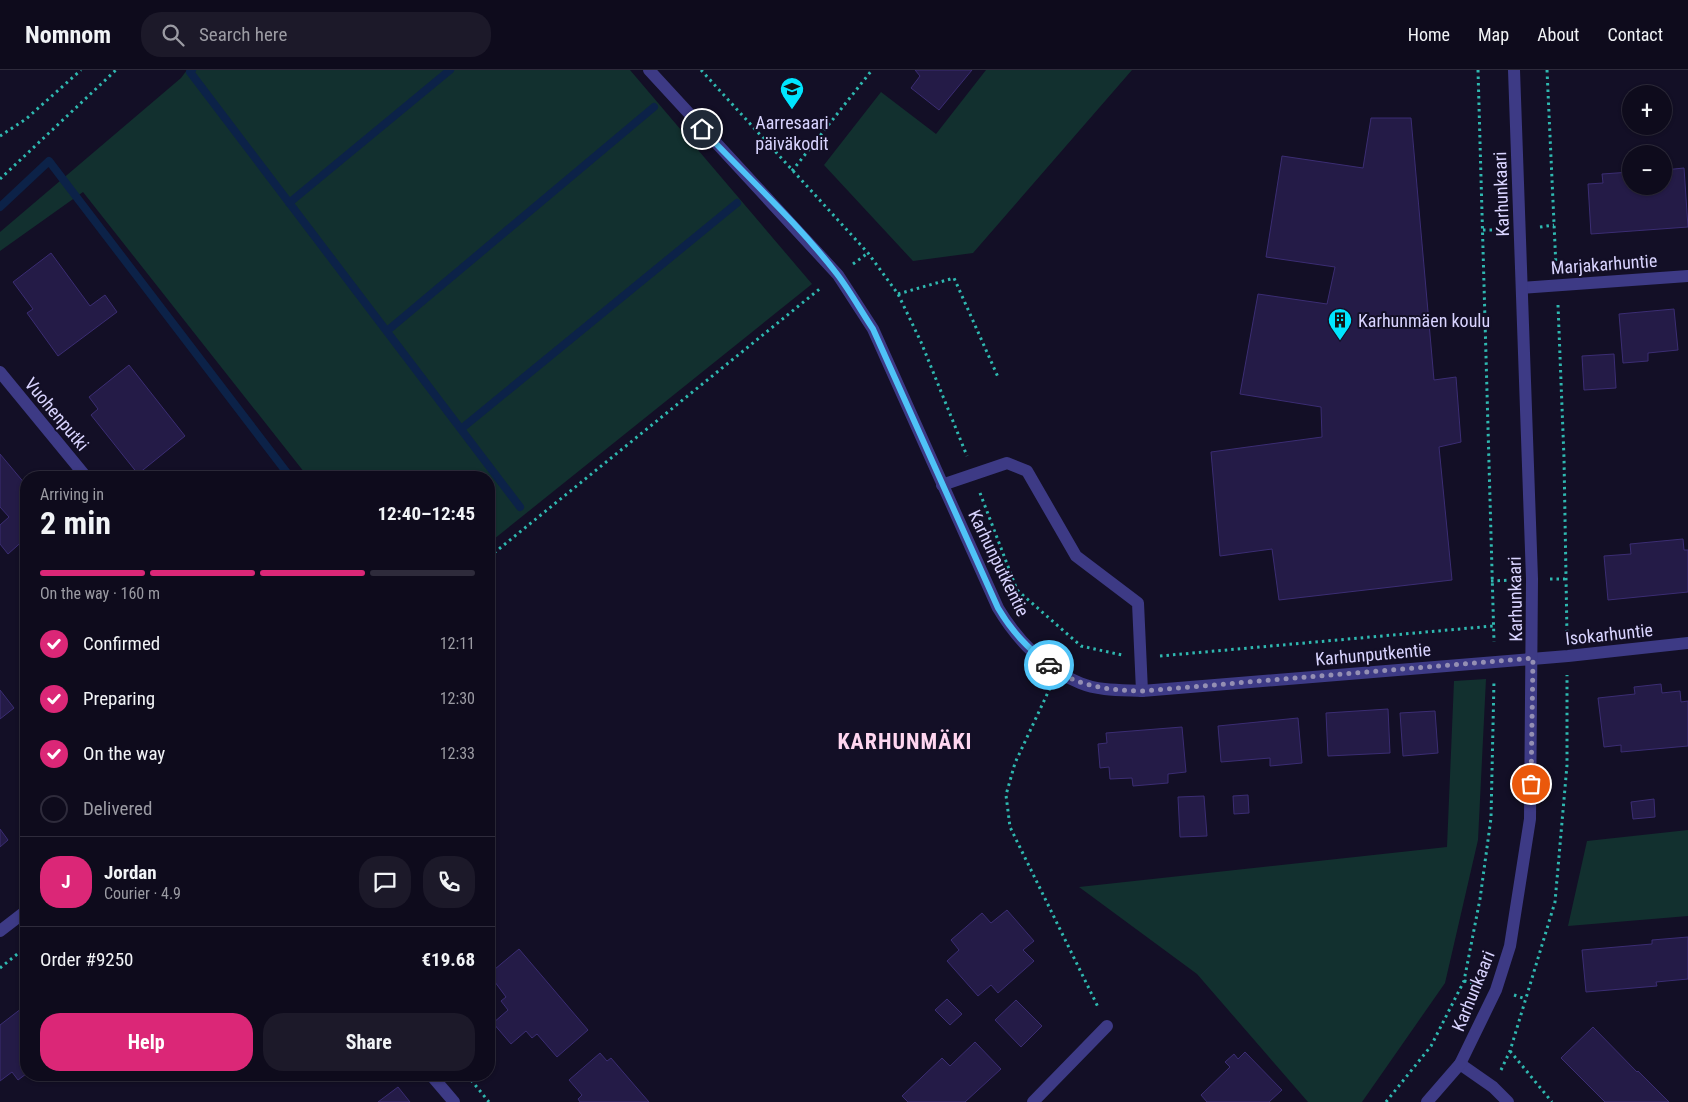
<!DOCTYPE html>
<meta charset="utf-8">
<style>
:root{--surface:#0e0b1c;--page:#1c1929;--text:#f1f3f6;--muted:#9b9ba3;--line:#2e2b3b;--accent:#db2777}
body{margin:0;font-family:"Roboto Condensed",sans-serif;background:var(--page);color:var(--text);height:100vh;display:flex;flex-direction:column;font-size:19px;white-space:nowrap}
*{box-sizing:border-box;margin:0}
p{font-size:16px;color:var(--muted)}
.icon{flex:none;width:28px;height:28px;fill:none;stroke:currentColor;stroke-width:2;stroke-linecap:round;stroke-linejoin:round}
.map{position:relative;flex:1;overflow:hidden}
.drawer{position:absolute;left:20px;top:401px;width:475px;height:610px;display:flex;flex-direction:column;background:var(--surface);border-radius:20px;box-shadow:0 1px 4px #0004,0 0 0 1px var(--line)}
.drawer>*{flex:none}
.buttons{position:absolute;left:1622px;top:15px;display:grid;gap:10px}
.buttons a{display:grid;place-items:center;width:50px;height:50px;border-radius:50%;background:var(--surface);box-shadow:0 1px 4px #0004,0 0 0 1px var(--line);font-size:25px}
.pin{position:absolute;display:grid;place-items:center;width:42px;height:42px;color:#fff;margin:-21px;border:2px solid #fff;border-radius:50%;box-shadow:0 1px 5px #0007}
.courier{position:absolute;display:grid;place-items:center;width:50px;height:50px;margin:-25px;border:4px solid #4fc3f7;border-radius:50%;background:#fff;color:#222;box-shadow:0 1px 6px #0007}
.head em{font-style:normal;font-weight:700}
.head div{display:flex;flex-direction:column-reverse}
.head{display:flex;align-items:center;justify-content:space-between;height:85px;padding:0 20px}
h1{font-size:32px;font-weight:700;line-height:38px}
.bar{display:grid;grid-template-columns:repeat(4,1fr);gap:8px 5px;align-content:center;height:60px;padding:0 20px}
.bar i{height:6px;border-radius:4px;background:var(--line)}
.bar .current{background:var(--accent)}
.bar p{grid-column:span 4}
.line{display:flex;align-items:center;gap:12px;padding:0 20px;border-top:1px solid var(--line)}
.line div{flex:1}
.round{display:grid;place-items:center;flex:none;width:52px;height:52px;border-radius:20px;background:var(--page)}
ol{padding:0 20px;list-style:none}
li{display:flex;align-items:center;gap:15px;height:55px}
li p{margin-inline-start:auto}
li .icon{padding:5px;border-radius:50%;background:var(--accent);color:#fff;stroke-width:4}
li:last-child{color:var(--muted)}
li i{width:28px;height:28px;border:2px solid var(--line);border-radius:50%}
.primary-button{display:flex;gap:10px;margin-top:auto;padding:10px 20px}
.primary-button a{flex:1;height:58px;border-radius:20px;background:var(--accent);color:#fff;font-size:20px;font-weight:700;line-height:58px;text-align:center}
.primary-button a+a{background:var(--page);color:var(--text)}
header{display:flex;align-items:center;gap:30px;box-sizing:border-box;height:70px;padding:0 25px;background:var(--surface);border-bottom:1px solid var(--line)}
header strong{font-size:24px}
nav{display:flex;gap:28px;margin-inline-start:auto;font-size:18px}
.search{width:350px;height:45px;background:var(--page);display:flex;align-items:center;gap:12px;box-sizing:border-box;padding:0 18px;border-radius:20px;color:var(--muted);font-size:19px}
.map>svg:first-child{display:block}
</style>
<header>
<strong>Nomnom</strong>
<div class="search"><svg class="icon" aria-label="search" viewBox="0 0 24 24"><circle cx="10" cy="10" r="6"/><path d="M15 15l6 6"/></svg>Search here</div>
<nav><a>Home</a><a>Map</a><a>About</a><a>Contact</a></nav>
</header>
<div class="map">
<svg width="1688" height="1032" viewBox="0 0 1688 1032">
<rect width="100%" height="100%" fill="#130f26"/>
<!-- green -->
<path fill="#12302f" d="M187,0H630L812,214L489,473V408L308,407L83,122L0,181V162L181,8Z
M986,0H1132L973,183L913,191L824,95L881,22L936,64Z
M1486,609L1478,770L1445,913L1362,1032H1308L1197,904L1079,817L1447,777L1454,611Z
M1688,760V846L1568,856L1587,771Z"/>
<g fill="none" stroke-linecap="round" stroke-linejoin="round">
<!-- stream -->
<path stroke="#0c2248" stroke-width="8" d="M192,0L190,2L520,437
M289,133L450,0
M0,137L49,91L291,408
M387,261L654,37
M461,359L737,133"/>
</g>
<!-- building -->
<path fill="#241b47" stroke="#3b2d73" d="M915,0H972L939,40L911,18L920,6Z
M1371,48H1411L1434,310L1456,307L1461,372L1439,377L1452,510L1279,530L1272,479L1220,486L1211,382L1322,367L1321,337L1240,324L1258,224L1327,234L1335,197L1266,187L1282,86L1363,98Z
M1684,98L1688,157L1591,164L1588,114L1603,113L1602,104L1631,102V116H1664V100Z
M51,183L90,236L105,225L117,242L58,286L27,243L33,239L13,212Z
M1674,239L1678,280L1648,283V291L1623,293L1619,244Z
M1614,284L1616,318L1584,320L1582,286Z
M129,295L185,366L138,404L91,345L98,339L89,327Z
M0,384L26,415V468L8,484L0,474V455L9,447L0,437Z
M1683,469L1684,480H1688V522L1608,530L1604,486L1631,484L1630,474Z
M1661,614L1662,623L1680,621L1681,632L1688,631V676L1621,682V675L1604,677L1598,628L1635,624L1634,617Z
M0,620L14,638L0,649Z
M1388,639L1390,683L1328,686L1326,643Z
M1435,641L1438,683L1403,686L1400,643Z
M1298,648L1302,693L1270,696V688L1221,692L1218,656Z
M1182,657L1186,702L1168,704V713L1133,716L1132,708L1110,709L1109,697L1100,698L1098,674L1107,673L1106,663Z
M1248,725L1249,743L1234,744L1233,726Z
M1204,726L1207,766L1180,767L1178,727Z
M1654,729L1655,747L1633,749L1631,732Z
M0,759L8,770L0,777Z
M1007,840L1034,871L1023,880L1034,891L998,923L991,915L978,926L947,891L959,880L951,870L982,843L991,853Z
M1688,867V909L1656,912L1657,916L1586,922L1582,880L1652,874V870Z
M519,879L588,960L557,987L537,964L532,968L526,961L511,974L493,953L508,940L501,931L506,927L489,904Z
M947,929L962,944L950,955L935,940Z
M1016,930L1042,956L1021,977L995,950Z
M26,935V1004L18,1010L12,1002L0,1011V955Z
M1593,957L1637,1002L1638,1001L1669,1032H1605L1561,988Z
M975,972L1001,999L965,1032H908L902,1026L942,988L950,996Z
M1245,982L1282,1020L1269,1032H1207L1201,1025L1230,997L1225,992L1234,984L1238,989Z
M600,983L607,991L611,988L649,1032H580L578,1029L582,1025L569,1010Z
M398,1017L410,1032H378Z"/>
<g fill="none" stroke-linecap="round" stroke-linejoin="round">
<!-- path -->
<path stroke="#2fb8b0" stroke-width="3" stroke-dasharray="2.5 4" stroke-linecap="butt" d="M701,0L868,183L898,224L921,272L967,386
M1478,0L1494,572
M1547,0L1556,197
M0,66L26,49L81,0
M792,101L872,0
M0,109L116,0
M1540,157L1554,155
M1483,160H1501
M853,194L868,183
M898,224L954,208L998,307
M1558,235L1564,388L1567,566
M980,423L1017,520L1081,576L1122,585
M489,487L822,217
M1550,509H1565
M1491,511L1512,510
M1160,586L1493,556
M1050,618L1015,693L1006,725L1010,757L1099,939
M0,898L26,877
M1464,911L1477,914
M1514,925L1526,929
M1510,981L1552,1032
M1501,1000L1510,981L1555,832L1567,695V605
M467,1005L489,1032
M1386,1032L1431,976L1464,911L1480,829L1491,748L1494,610"/>
<!-- service -->
<path stroke="#3d3a85" stroke-width="12" d="M942,415L1007,393L1027,401L1076,486L1138,533L1142,621"/>
<!-- minor -->
<path stroke="#3d3a85" stroke-width="12" d="M649,0L838,205L873,259L998,538C1017,570 1045,599 1080,613C1099,621 1122,620 1142,621L1568,586L1688,573
M1522,218L1688,206
M0,302L87,408
M0,861L26,841
M1460,994L1493,1017L1508,1032
M431,1005L454,1032
M1033,1032L1107,956"/>
<!-- tertiary -->
<path stroke="#3d3a85" stroke-width="12" d="M1427,1032L1460,994L1496,920L1510,876L1530,749L1532,509L1514,0"/>
</g>
<g fill="none" stroke-linecap="round" stroke-linejoin="round">
<!-- done -->
<path stroke="#948fb3" stroke-width="5" stroke-dasharray="0 9" d="M1049,595C1077,617 1108,620 1142,621L1533,588L1531,714"/>
<!-- route -->
<path stroke="#4fc3f7" stroke-width="6" d="M702,59C747,107 797,152 837,204C850,221 861,241 873,259L998,538C1012,562 1028,578 1049,595"/>
</g>
<!-- icons -->
<defs>
<g id="school-pin" transform="scale(1.25)"><path d="M0 17L-7.5 6A9.5 9.5 0 1 1 7.5 6Z" fill="#00e5ff" stroke="#130f26"/><path d="M0-5L7-2L0 1L-7-2ZM-4 1L0 2.5L4 1V4Q0 6-4 4Z" fill="#111"/></g>
<g id="building-pin" transform="scale(1.25)"><path d="M0 17L-7.5 6A9.5 9.5 0 1 1 7.5 6Z" fill="#00e5ff" stroke="#130f26"/><path d="M-4-6H4V6H1V3H-1V6H-4ZM-2.5-4.3h1.7v1.8h-1.7ZM.8-4.3h1.7v1.8H.8ZM-2.5-1h1.7V.8h-1.7ZM.8-1h1.7V.8H.8Z" fill="#111"/></g>
</defs>
<g fill-rule="evenodd">
<use href="#school-pin" x="792" y="19"/>
<use href="#building-pin" x="1340" y="250"/>
</g>
<g text-anchor="middle" dominant-baseline="central" stroke-width="4" stroke-linejoin="round" paint-order="stroke">
<!-- poi labels -->
<g font-size="18" fill="#d9d4ff" stroke="#130f26">
<text x="792" y="52">Aarresaari<tspan x="792" dy="21">päiväkodit</tspan></text>
<text x="1358" y="250" text-anchor="start">Karhunmäen koulu</text>
</g>
<!-- street labels -->
<g font-size="18" fill="#d9d4ff" stroke="#130f26">
<text transform="translate(1501 124) rotate(-92)">Karhunkaari</text>
<text transform="translate(1604 194) rotate(-4)">Marjakarhuntie</text>
<text transform="translate(57 344) rotate(50)">Vuohenputki</text>
<text transform="translate(999 493) rotate(64)">Karhunputkentie</text>
<text transform="translate(1515 529) rotate(-91)">Karhunkaari</text>
<text transform="translate(1609 564) rotate(-6)">Isokarhuntie</text>
<text transform="translate(1373 584) rotate(-5)">Karhunputkentie</text>
<text transform="translate(1473 921) rotate(-68)">Karhunkaari</text>
</g>
<!-- district labels -->
<g font-size="22" font-weight="bold" letter-spacing="1" fill="#ffd6f0" stroke="#130f26">
<text x="905" y="671">KARHUNMÄKI</text>
</g>
</g>
</svg>
<div class="buttons">
<a>+</a>
<a>−</a>
</div>
<div class="pin" style="left:1531px;top:714px;background:#ea580c"><svg class="icon" aria-label="bag" viewBox="0 0 24 24"><path d="M5 8h14l-1 12H6zM9 8a3 3 0 0 1 6 0"/></svg></div>
<div class="pin" style="left:702px;top:59px;background:#1f2937"><svg class="icon" aria-label="home" viewBox="0 0 24 24"><path d="M3 11l9-7 9 7M6 9v11h12V9"/></svg></div>
<div class="courier" style="left:1049px;top:595px"><svg class="icon" aria-label="car" viewBox="0 0 24 24"><path d="M5 17H2v-5l4-1 3-4h7l3 4 3 1v5h-3M9 17h6M6 11h13"/><circle cx="7" cy="17" r="2"/><circle cx="17" cy="17" r="2"/></svg></div>
<section class="drawer">
<div class="head"><div><h1>2 min</h1><p>Arriving in</p></div><em>12:40–12:45</em></div>
<div class="bar"><i class="current"></i><i class="current"></i><i class="current"></i><i></i><p>On the way · 160 m</p></div>
<ol>
<li><svg class="icon" aria-label="check" viewBox="0 0 24 24"><path d="M5 12l5 5 9-10"/></svg>Confirmed<p>12:11</p></li>
<li><svg class="icon" aria-label="check" viewBox="0 0 24 24"><path d="M5 12l5 5 9-10"/></svg>Preparing<p>12:30</p></li>
<li><svg class="icon" aria-label="check" viewBox="0 0 24 24"><path d="M5 12l5 5 9-10"/></svg>On the way<p>12:33</p></li>
<li><i></i>Delivered</li>
</ol>
<div class="line" style="height:90px"><b class="round" style="background:var(--accent);color:#fff">J</b><div><b>Jordan</b><p>Courier · 4.9</p></div><a class="round"><svg class="icon" aria-label="chat" viewBox="0 0 24 24"><path d="M4 5h16v11H9l-5 4z"/></svg></a><a class="round"><svg class="icon" aria-label="phone" viewBox="0 0 24 24"><path d="M5 4h4l2 5-3 2q2 4 5 5l2-3 5 2v4C11 20 4 13 5 4z"/></svg></a></div>
<div class="line" style="height:65px"><div>Order #9250</div><b>€19.68</b></div>
<div class="primary-button"><a>Help</a><a>Share</a></div>
</section>
</div>
